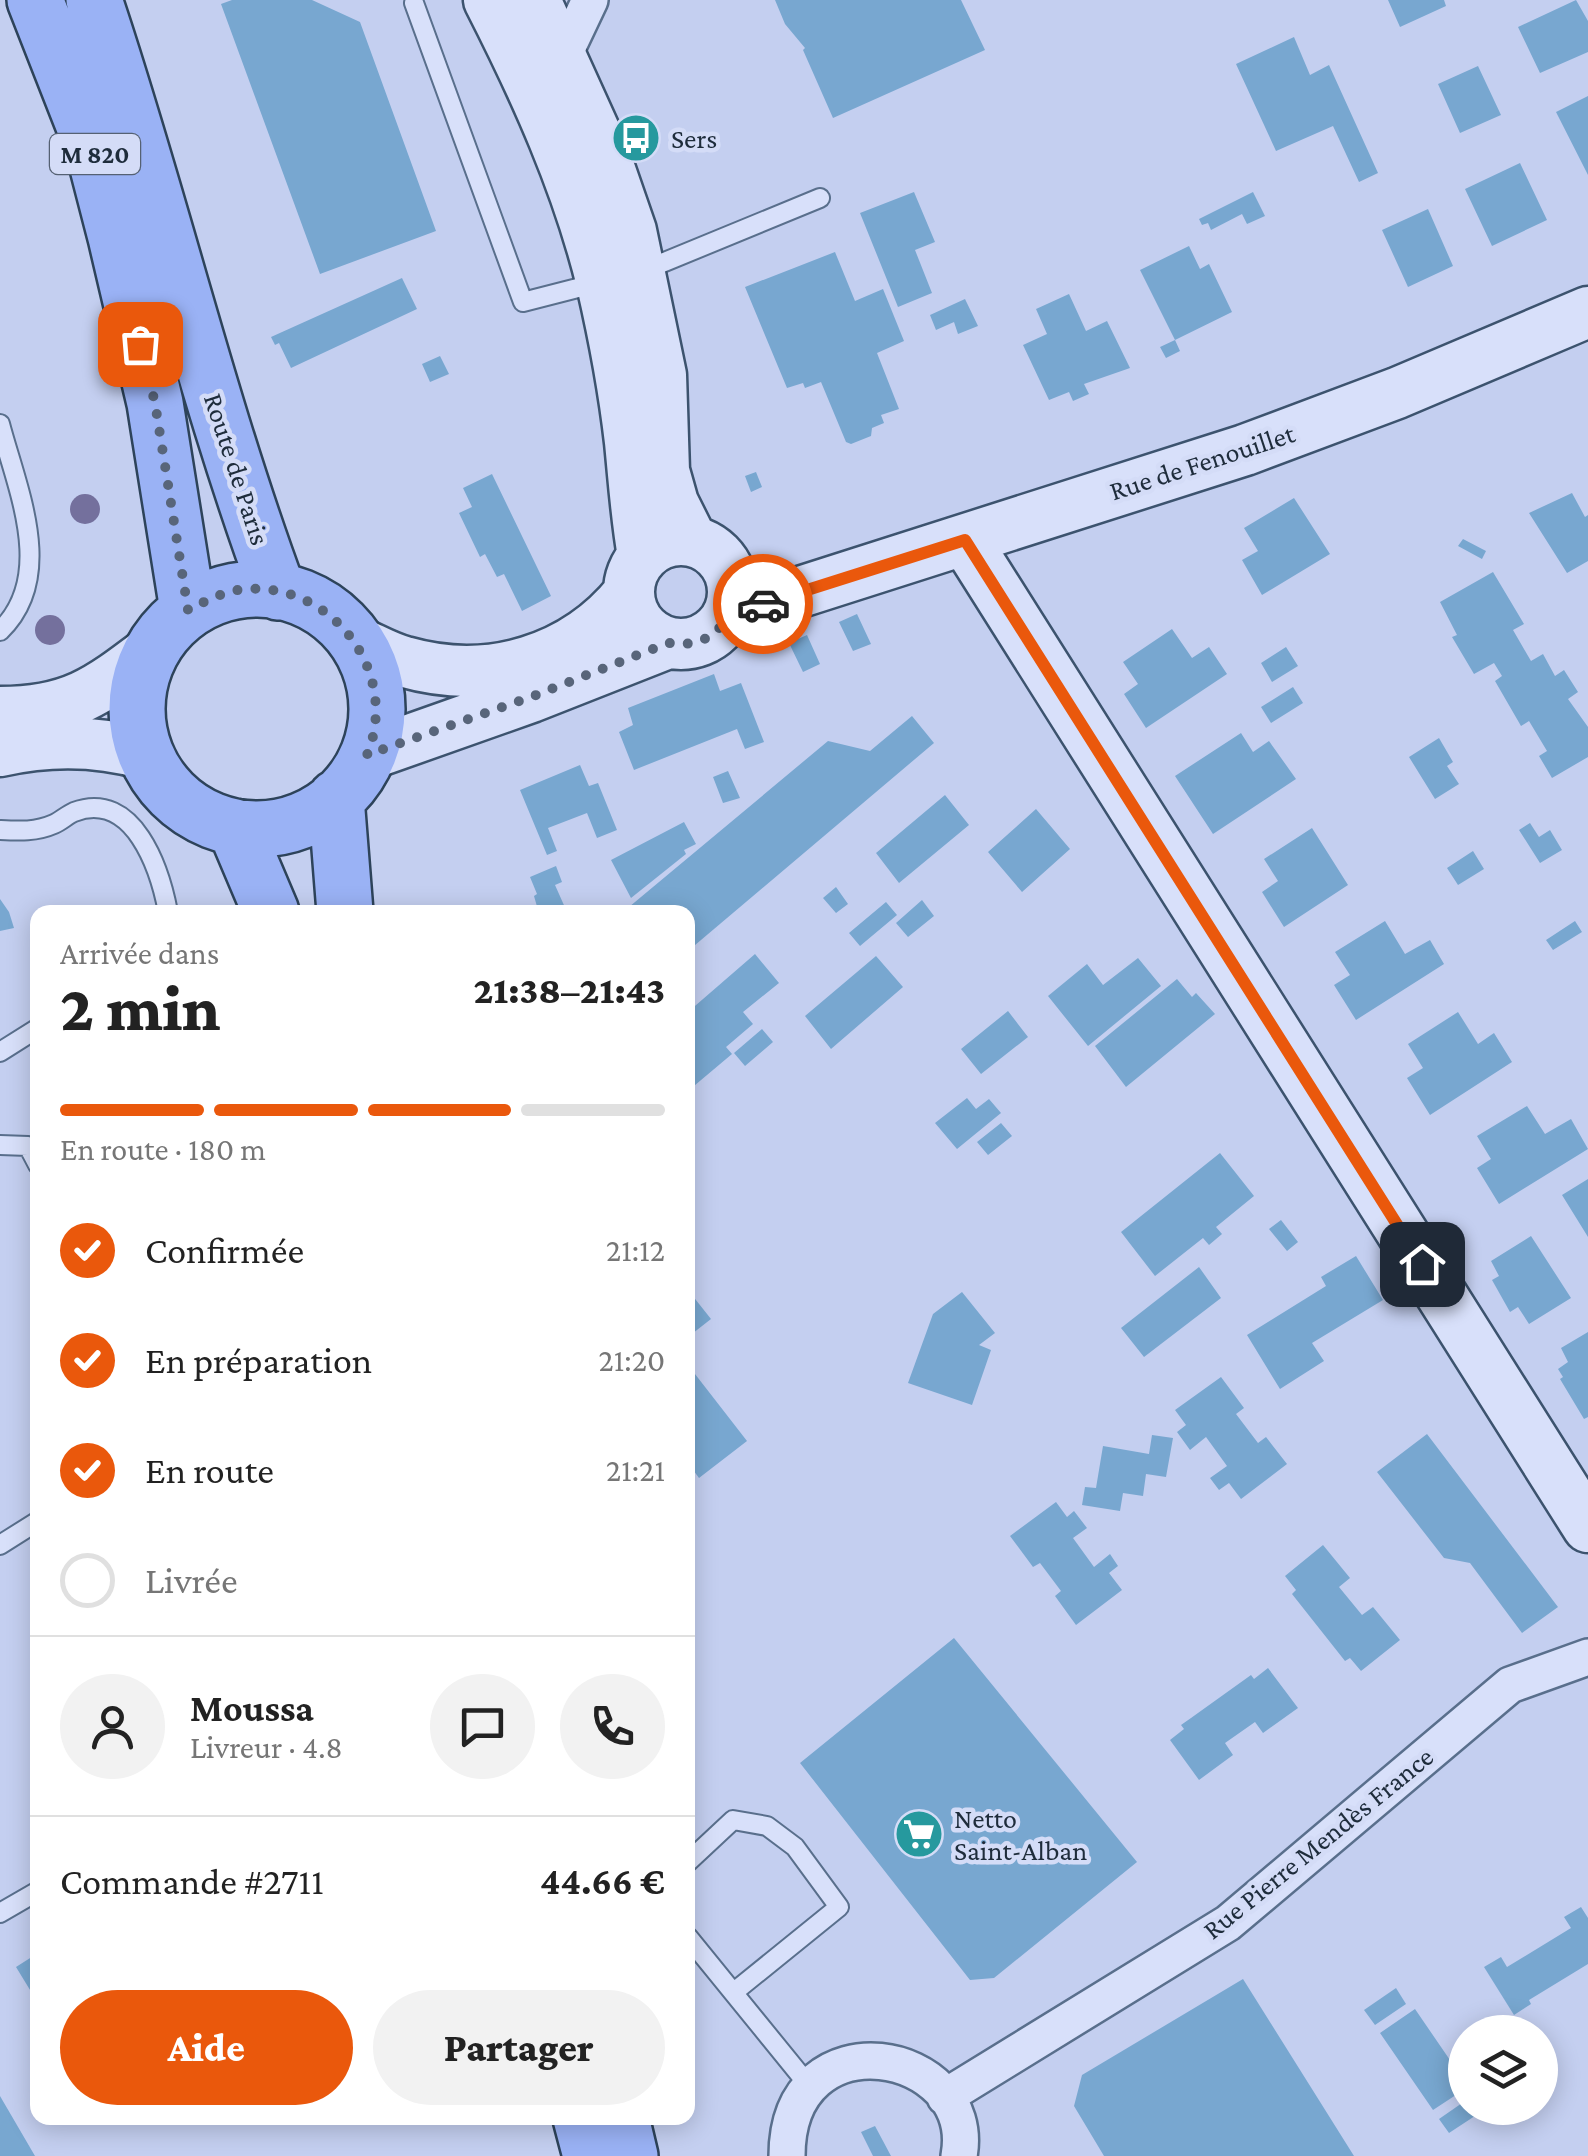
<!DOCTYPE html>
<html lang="fr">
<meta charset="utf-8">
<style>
:root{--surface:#fff;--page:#f2f2f2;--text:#222;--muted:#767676;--line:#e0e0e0;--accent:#ea580c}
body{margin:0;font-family:"Crimson Pro",serif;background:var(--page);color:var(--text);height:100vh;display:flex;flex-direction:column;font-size:38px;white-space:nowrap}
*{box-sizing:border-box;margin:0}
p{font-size:32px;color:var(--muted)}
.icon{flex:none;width:55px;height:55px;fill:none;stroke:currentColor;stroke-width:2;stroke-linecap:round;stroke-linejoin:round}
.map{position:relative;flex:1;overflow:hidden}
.sheet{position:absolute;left:30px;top:905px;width:665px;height:1220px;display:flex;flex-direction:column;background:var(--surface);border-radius:20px;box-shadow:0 5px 25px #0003}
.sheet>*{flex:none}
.controls{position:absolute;left:1448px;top:2015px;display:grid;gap:20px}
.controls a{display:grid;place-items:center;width:110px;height:110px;border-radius:50%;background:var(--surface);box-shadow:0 5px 25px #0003;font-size:50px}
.pin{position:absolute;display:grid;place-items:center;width:85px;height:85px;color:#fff;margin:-42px;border-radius:20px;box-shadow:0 5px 15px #0006}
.courier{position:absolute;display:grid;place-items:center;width:100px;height:100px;margin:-50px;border:8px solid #ea580c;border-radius:50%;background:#fff;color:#222;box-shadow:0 2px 12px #0007}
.headline em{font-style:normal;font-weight:800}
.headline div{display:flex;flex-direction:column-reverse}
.headline{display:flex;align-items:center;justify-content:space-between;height:170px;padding:0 30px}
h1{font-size:65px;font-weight:800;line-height:75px}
.bar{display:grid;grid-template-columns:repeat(4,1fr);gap:15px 10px;align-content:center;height:120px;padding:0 30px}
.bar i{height:12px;border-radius:8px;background:var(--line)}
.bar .selected{background:var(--accent)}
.bar p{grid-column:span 4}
.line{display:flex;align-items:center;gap:25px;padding:0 30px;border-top:2px solid var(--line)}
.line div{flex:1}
.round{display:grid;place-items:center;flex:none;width:105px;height:105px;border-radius:52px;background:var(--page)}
ol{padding:0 30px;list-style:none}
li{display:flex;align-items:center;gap:30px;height:110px}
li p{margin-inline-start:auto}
li .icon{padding:10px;border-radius:50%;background:var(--accent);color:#fff;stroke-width:4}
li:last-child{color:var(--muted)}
li i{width:55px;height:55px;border:5px solid var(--line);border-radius:50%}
.primary-button{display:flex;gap:20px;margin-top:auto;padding:20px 30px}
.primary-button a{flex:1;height:115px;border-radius:60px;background:var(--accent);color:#fff;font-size:40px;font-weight:800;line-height:115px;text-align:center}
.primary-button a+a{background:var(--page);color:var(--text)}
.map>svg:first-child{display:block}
</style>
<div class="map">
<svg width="1588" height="2156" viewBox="0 0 1588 2156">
<rect width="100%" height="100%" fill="#c4cff0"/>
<!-- building -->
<path fill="#78a7d0" d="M232,0H312L360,22L436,231L320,274L221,4Z
M775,0H961L985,50L833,118L803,50L805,48L785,24Z
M1388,0H1444L1446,6L1400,27Z
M1576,0L1588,21V52L1540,73L1518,27Z
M1294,37L1310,75L1329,65L1378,173L1359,182L1333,126L1276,151L1236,64Z
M1478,66L1501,115L1460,133L1438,84Z
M1588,96V175L1556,112Z
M1520,163L1547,220L1492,246L1465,189Z
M914,192L935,242L915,250L932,293L898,307L860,213Z
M1253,192L1265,216L1247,224L1242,214L1211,230L1208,223L1202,225L1199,219Z
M1428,209L1453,266L1408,287L1382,230Z
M1189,246L1200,269L1209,264L1232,312L1175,340L1140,270Z
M835,252L855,301L883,289L904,341L877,353L899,409L881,415L884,423L872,428L871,436L851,444L846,442L821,382L805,388L803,383L787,388L745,287Z
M402,278L417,309L291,368L279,343L275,345L271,337Z
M1069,294L1086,331L1107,321L1130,368L1084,384L1089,394L1073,401L1069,392L1049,400L1023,345L1047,334L1036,309Z
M965,299L978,326L958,334L954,322L936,330L930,315Z
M1175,340L1180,351L1166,358L1160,347Z
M440,356L449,374L430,382L422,364Z
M756,472L762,487L751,492L745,476Z
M492,474L551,596L522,611L504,574L497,577L485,554L480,557L459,513L472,507L463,488Z
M1572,493L1585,517L1588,515V561L1567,573L1529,513Z
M1294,498L1330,554L1262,595L1242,560L1258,551L1244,528Z
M1463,539L1486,551L1482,559L1458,546Z
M1493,572L1524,624L1513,630L1531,661L1543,654L1555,676L1564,670L1578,692L1568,699L1588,727V757L1552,778L1539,756L1547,751L1529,721L1521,726L1495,681L1502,676L1494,663L1474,674L1452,637L1457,635L1440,602Z
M857,614L871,644L853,651L839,622Z
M1172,629L1192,658L1209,647L1227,674L1146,728L1124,694L1138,684L1123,662Z
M807,635L820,664L803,672L789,643Z
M1286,647L1298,666L1272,682L1261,663Z
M714,674L720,691L741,683L764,742L745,749L737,729L634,770L619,732L633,725L628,708Z
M1293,687L1303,703L1271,723L1261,707Z
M912,716L934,743L688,951V912H623L828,741L870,751Z
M1241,733L1253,752L1269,741L1296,779L1213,834L1175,776Z
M1439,738L1453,762L1447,766L1459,784L1435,799L1409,757Z
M580,765L589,786L598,783L617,830L597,838L587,813L548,828L557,851L547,855L520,790Z
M728,771L740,798L723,803L713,777Z
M945,795L969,825L899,883L876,853Z
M1036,809L1070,849L1022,892L988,852Z
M684,822L696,844L684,850L686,854L631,898L611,860Z
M1530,823L1539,837L1550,830L1562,850L1540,863L1519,830Z
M1312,828L1348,885L1284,927L1262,892L1278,881L1264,859Z
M1473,851L1484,869L1458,885L1447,868Z
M556,866L562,882L555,885L567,912H544L543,908L538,910L534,896L537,894L530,877Z
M836,887L848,904L836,913L823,898Z
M0,899L9,912L14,928L0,931Z
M922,900L934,916L908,937L896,923Z
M886,902L897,915L860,946L849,933Z
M1385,921L1405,954L1430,940L1444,964L1356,1020L1334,985L1350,975L1335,952Z
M1575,921L1582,932L1553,950L1546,940Z
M755,954L779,983L743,1012L753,1024L726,1047L732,1054L688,1091V1012Z
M876,956L903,987L831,1049L805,1016Z
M1138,958L1161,986L1088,1046L1048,996L1087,964L1103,985Z
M1177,979L1192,997L1196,993L1215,1014L1126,1087L1095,1046Z
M1008,1011L1028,1037L981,1074L961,1049Z
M1458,1012L1478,1044L1494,1033L1512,1062L1430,1115L1407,1078L1423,1068L1408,1044Z
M762,1029L773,1042L745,1066L734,1053Z
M967,1098L976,1109L989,1099L1001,1113L957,1149L935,1123Z
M1527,1106L1545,1134L1571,1119L1588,1149L1499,1204L1477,1168L1491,1159L1477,1136Z
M1001,1123L1012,1136L988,1155L977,1142Z
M1220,1153L1254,1196L1216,1227L1222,1234L1209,1245L1203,1238L1155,1276L1121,1232Z
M1588,1179V1237L1562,1195Z
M1281,1220L1298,1242L1287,1251L1269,1229Z
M1531,1236L1571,1298L1529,1324L1518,1307L1510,1312L1492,1280L1499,1276L1491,1261Z
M1356,1256L1383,1300L1312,1343L1324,1361L1280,1389L1247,1335L1326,1286L1321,1277Z
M1199,1267L1221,1298L1144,1357L1121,1328Z
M688,1290L711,1319L688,1337Z
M962,1292L995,1333L979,1345L991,1350L972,1405L908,1383L933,1314Z
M1588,1332V1417L1584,1419L1560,1379L1563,1377L1558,1369L1568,1362L1561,1348Z
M688,1365L747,1441L699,1478L688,1463Z
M1221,1377L1244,1408L1236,1414L1258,1443L1266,1437L1287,1464L1241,1499L1229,1483L1219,1490L1210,1478L1227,1466L1206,1437L1190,1450L1177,1432L1186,1425L1175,1410Z
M1427,1434L1558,1607L1522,1633L1470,1563L1444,1558L1377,1472Z
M1152,1435L1173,1438L1166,1477L1146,1474L1143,1496L1123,1493L1120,1511L1082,1505L1085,1487L1096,1488L1103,1446L1149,1454Z
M1056,1502L1067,1517L1074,1511L1087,1528L1073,1538L1094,1567L1110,1554L1118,1566L1109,1573L1122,1590L1076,1625L1055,1596L1061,1591L1040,1563L1033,1567L1010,1536Z
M1323,1545L1350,1578L1339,1587L1362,1615L1373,1607L1400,1640L1361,1671L1350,1658L1345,1661L1292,1594L1296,1590L1285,1576Z
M954,1638L1137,1862L994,1978L970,1980L800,1763Z
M1268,1668L1298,1708L1263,1733L1255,1722L1225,1743L1233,1755L1199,1780L1170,1740L1184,1729L1181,1725L1191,1718L1251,1675L1254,1679Z
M1581,1907L1588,1918V1964L1529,2000L1531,2004L1514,2015L1484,1967L1501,1957L1507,1967L1571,1928L1564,1917Z
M38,1953V2003L16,1967Z
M1243,1979L1354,2156H1104L1074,2106L1082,2075Z
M1396,1988L1406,2004L1375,2025L1364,2010Z
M1415,2009L1465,2082V2089L1433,2110L1380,2033Z
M0,2096L35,2156H0Z
M1465,2101V2108H1478L1481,2112L1449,2133L1439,2119Z
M875,2126L891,2156H873L861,2132Z"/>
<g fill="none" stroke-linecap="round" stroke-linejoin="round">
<!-- lane casing -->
<g stroke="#596f8c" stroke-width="22">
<path id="lane" d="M414,3L523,302L601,282
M645,270L820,198
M0,424C17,489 57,576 0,631
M0,830C19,831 36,832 54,824C61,821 67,815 74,812C134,789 160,870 168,912
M0,1052L38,1028
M0,1145L28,1146
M28,1146L38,1165
M0,1545L38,1521
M688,1862L733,1820L767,1826L795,1847L839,1907L734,1992
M0,1913L38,1891
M688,1937L810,2087"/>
</g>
<!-- street casing -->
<g stroke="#596f8c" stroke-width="40">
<path id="street" d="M563,57L590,0
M945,2097L1228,1923L1510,1685L1588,1657
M787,2156C787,2012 979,2048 959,2156"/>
</g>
<!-- secondary casing -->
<g stroke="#3c536e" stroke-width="55">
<path id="secondary" d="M489,0C535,90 578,185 602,284C614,336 624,390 630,442C634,482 636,516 643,556
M535,0L603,150L631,231L661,375L664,471L673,503L692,541
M965,540L1588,1527
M629 592a52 52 0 1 1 104 0a52 52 0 1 1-104 0Z
M728,615L1245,450L1397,393L1588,312
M355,641C372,648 388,658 405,662C489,686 575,660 629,593
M0,712C71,712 98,691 152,650
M0,751C49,740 96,740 145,754
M367,755L531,697L668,643"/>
</g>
<!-- primary casing -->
<g stroke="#2d435a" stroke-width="60">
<path id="primary" d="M35,0L93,148L116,237L155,403L188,610
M94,0C160,196 206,398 278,592
M137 709a120 120 0 1 1 240 0a120 120 0 1 1-240 0Z
M336,798L345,912
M235,827L271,912
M581,2118L591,2156
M621,2118L630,2156"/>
</g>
<!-- lane -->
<use href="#lane" stroke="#d8e0fa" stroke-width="18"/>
<!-- street -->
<use href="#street" stroke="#d8e0fa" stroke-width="35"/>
<!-- secondary -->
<use href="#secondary" stroke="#d8e0fa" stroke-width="50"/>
<!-- primary -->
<use href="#primary" stroke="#9ab2f5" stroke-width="55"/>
</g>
<!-- trees -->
<g fill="#74709d">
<circle cx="85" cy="509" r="15"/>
<circle cx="50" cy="630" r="15"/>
</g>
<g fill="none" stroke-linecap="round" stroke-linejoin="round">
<!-- done -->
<path stroke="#58657a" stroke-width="10" stroke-dasharray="0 18" d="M140,344L155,403L188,610C204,602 220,593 238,590C328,577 402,670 367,755L531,697L668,643L686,644L703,640L718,630L728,615L763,604"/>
<!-- route -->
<path stroke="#ea580c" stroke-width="12" d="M763,604L965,540L1422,1264"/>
</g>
<!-- icons -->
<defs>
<g id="bus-disc" transform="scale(2.5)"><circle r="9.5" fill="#26999e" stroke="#d4dcf7"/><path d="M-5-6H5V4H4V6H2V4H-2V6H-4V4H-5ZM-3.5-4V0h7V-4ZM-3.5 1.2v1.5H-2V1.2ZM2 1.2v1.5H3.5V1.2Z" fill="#fff"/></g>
<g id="supermarket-disc" transform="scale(2.5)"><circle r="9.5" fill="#26999e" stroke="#d4dcf7"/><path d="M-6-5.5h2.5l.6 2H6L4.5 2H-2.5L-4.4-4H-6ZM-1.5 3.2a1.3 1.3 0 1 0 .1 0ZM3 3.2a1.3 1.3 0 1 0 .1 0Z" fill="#fff"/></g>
</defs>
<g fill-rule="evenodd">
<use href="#bus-disc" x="636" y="138"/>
<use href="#supermarket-disc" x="919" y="1834"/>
</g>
<g text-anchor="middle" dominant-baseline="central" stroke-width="9" stroke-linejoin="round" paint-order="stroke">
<!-- shield labels -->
<rect fill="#d4dcf7" stroke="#556173" stroke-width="2.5" x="50" y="134" width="90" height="40" rx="8"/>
<g font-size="25" font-weight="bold" fill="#1e2c3b">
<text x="95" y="154">M 820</text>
</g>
<!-- poi labels -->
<g font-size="28" fill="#1e2c3b" stroke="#d4dcf7" text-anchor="start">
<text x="671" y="138">Sers</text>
<text x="954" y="1818">Netto<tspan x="954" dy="32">Saint-Alban</tspan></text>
</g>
<!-- street labels -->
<g font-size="28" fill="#1e2c3b" stroke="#d4dcf7">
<text transform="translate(1202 462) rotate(-18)">Rue de Fenouillet</text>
<text transform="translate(237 469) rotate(72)">Route de Paris</text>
<text transform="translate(1318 1843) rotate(-39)">Rue Pierre Mendès France</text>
</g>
</g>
</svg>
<div class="controls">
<a><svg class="icon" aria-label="layers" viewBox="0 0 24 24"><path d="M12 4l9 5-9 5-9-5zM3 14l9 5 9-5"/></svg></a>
</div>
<div class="pin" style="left:140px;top:344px;background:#ea580c"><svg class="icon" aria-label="bag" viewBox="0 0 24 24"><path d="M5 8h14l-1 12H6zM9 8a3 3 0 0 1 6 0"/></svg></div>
<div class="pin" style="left:1422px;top:1264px;background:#1f2937"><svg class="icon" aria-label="home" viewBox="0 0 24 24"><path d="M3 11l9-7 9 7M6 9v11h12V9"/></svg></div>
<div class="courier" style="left:763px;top:604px"><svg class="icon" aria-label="car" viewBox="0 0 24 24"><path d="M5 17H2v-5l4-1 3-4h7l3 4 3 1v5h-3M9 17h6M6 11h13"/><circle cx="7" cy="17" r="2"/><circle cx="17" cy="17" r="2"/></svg></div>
<section class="sheet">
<div class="headline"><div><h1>2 min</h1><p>Arrivée dans</p></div><em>21:38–21:43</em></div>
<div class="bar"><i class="selected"></i><i class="selected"></i><i class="selected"></i><i></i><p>En route · 180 m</p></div>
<ol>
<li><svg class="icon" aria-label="check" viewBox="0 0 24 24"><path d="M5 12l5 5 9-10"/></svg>Confirmée<p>21:12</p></li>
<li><svg class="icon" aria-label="check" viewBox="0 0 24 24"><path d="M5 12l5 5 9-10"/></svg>En préparation<p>21:20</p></li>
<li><svg class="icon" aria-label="check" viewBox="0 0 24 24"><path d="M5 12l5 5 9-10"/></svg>En route<p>21:21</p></li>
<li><i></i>Livrée</li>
</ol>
<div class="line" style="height:180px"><a class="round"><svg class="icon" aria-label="person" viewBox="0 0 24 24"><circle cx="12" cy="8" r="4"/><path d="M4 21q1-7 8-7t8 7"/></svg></a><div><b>Moussa</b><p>Livreur · 4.8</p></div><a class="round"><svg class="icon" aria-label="chat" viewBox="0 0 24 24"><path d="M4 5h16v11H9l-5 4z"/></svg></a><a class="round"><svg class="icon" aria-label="phone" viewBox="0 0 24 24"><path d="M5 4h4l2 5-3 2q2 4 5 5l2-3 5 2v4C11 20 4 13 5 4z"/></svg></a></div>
<div class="line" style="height:130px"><div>Commande #2711</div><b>44.66 €</b></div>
<div class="primary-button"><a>Aide</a><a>Partager</a></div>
</section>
</div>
